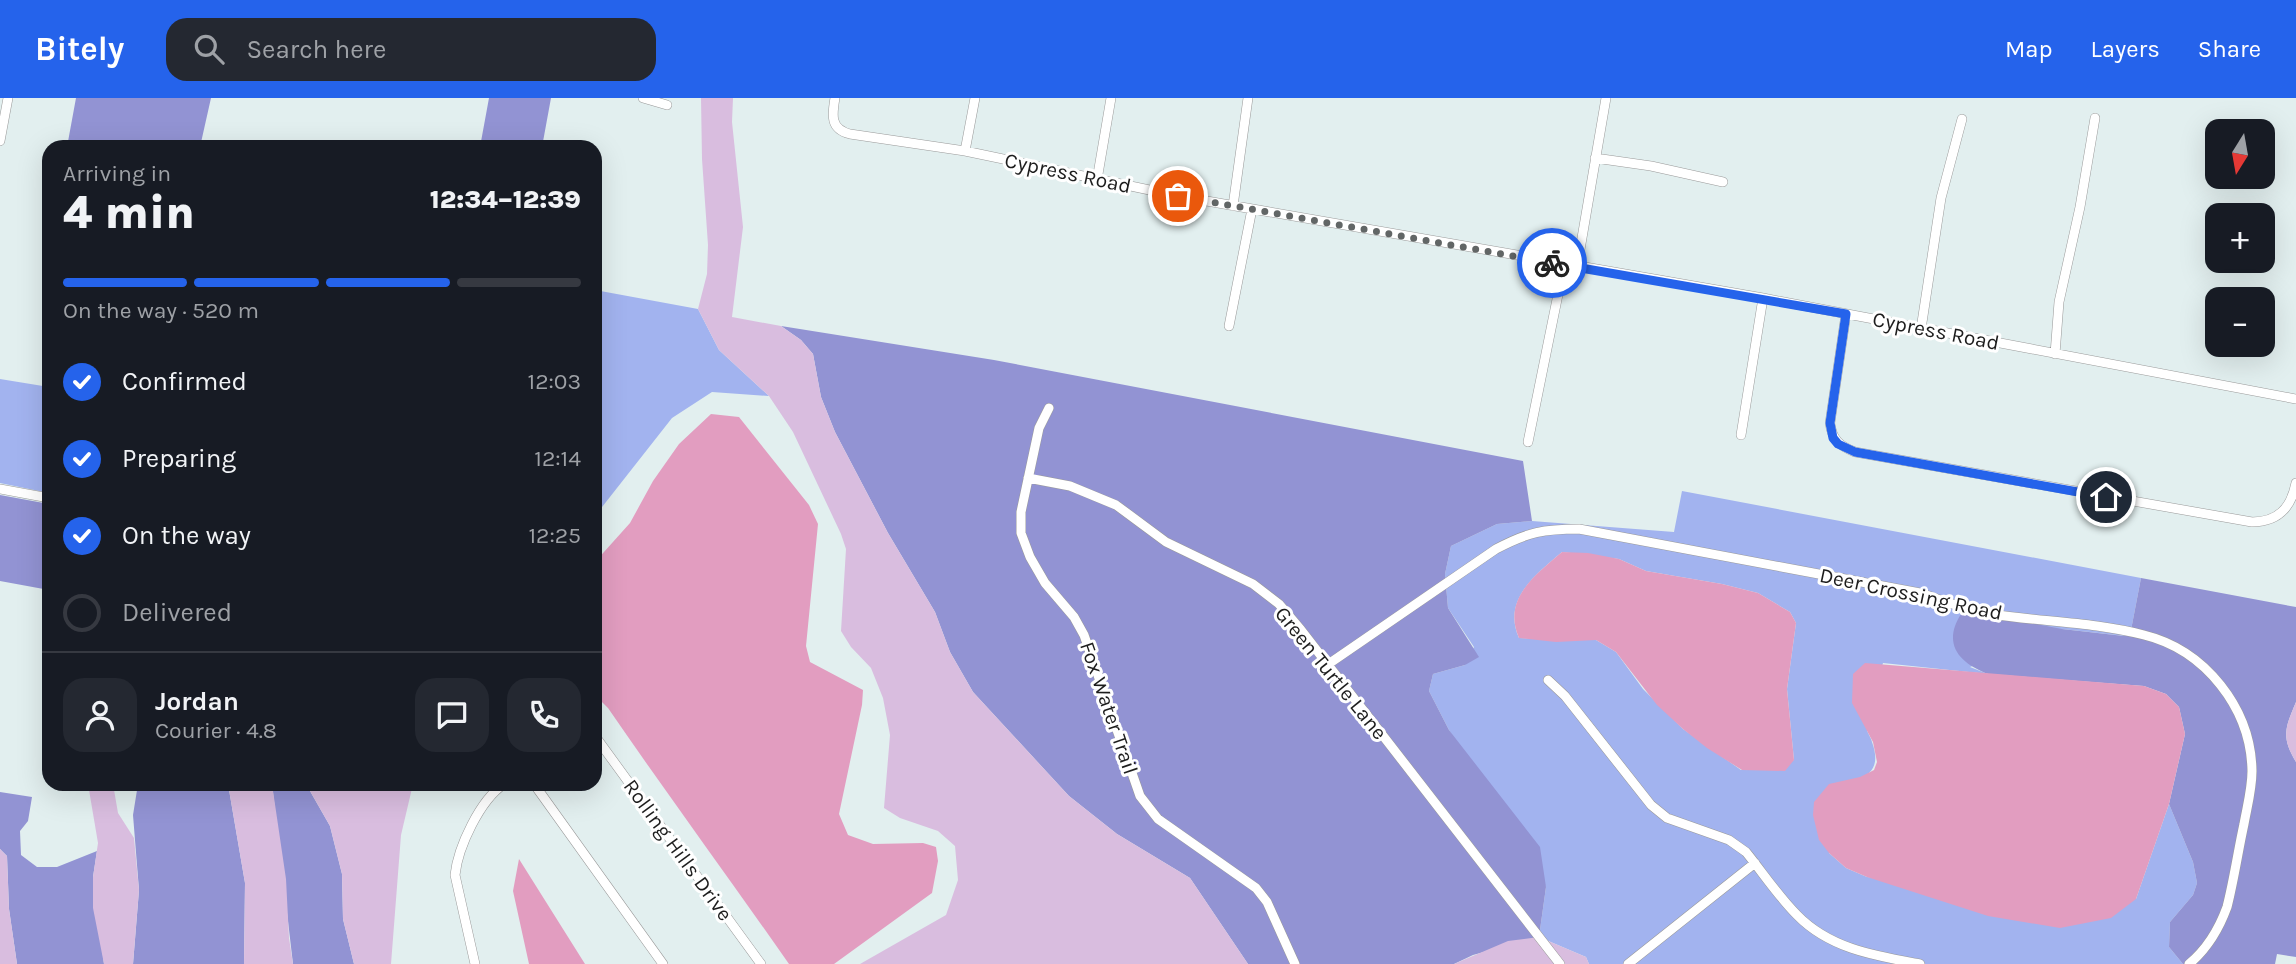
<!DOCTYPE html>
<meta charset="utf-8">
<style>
:root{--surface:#171b24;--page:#242831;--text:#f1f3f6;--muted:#9ea1a6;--line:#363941;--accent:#2563eb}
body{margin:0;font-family:Karla,sans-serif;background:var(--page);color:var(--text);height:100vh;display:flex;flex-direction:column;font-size:26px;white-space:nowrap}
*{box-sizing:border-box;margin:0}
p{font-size:23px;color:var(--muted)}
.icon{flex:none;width:38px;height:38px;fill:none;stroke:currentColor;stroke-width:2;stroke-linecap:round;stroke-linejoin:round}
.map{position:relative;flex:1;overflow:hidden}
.side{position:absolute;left:42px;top:42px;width:560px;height:651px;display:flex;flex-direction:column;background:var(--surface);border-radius:21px;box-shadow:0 7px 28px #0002}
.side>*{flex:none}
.needle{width:46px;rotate:191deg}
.tools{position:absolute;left:2205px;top:21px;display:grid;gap:14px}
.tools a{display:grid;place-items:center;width:70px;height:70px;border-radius:14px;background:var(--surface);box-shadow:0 7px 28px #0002;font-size:35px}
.pin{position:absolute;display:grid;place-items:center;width:60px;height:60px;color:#fff;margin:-30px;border:4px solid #fff;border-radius:50%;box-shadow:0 2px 7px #0007}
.courier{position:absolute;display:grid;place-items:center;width:70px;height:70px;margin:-35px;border:5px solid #2563eb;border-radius:50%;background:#fff;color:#222;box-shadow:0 2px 9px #0007}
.headline em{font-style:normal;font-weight:800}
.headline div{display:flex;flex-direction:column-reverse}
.headline{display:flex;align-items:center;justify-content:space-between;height:119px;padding:0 21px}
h1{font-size:46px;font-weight:800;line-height:52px}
.bar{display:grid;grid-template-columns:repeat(4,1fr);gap:10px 7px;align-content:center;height:84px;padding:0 21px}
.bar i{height:9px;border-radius:5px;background:var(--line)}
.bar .current{background:var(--accent)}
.bar p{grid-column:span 4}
.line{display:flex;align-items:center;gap:18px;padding:0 21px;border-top:2px solid var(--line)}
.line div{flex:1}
.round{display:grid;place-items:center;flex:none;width:74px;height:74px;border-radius:21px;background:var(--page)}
ol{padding:0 21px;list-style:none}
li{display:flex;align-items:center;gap:21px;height:77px}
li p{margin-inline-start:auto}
li .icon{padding:7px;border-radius:50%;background:var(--accent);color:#fff;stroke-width:4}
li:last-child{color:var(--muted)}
li i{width:38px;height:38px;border:4px solid var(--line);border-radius:50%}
header{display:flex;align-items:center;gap:42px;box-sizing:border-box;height:98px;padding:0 35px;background:var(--accent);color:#fff}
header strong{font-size:33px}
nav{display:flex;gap:38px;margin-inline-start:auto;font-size:24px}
.search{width:490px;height:63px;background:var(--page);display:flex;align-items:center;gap:18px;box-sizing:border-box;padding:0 24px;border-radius:21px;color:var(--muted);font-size:26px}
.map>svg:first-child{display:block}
</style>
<header>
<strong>Bitely</strong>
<div class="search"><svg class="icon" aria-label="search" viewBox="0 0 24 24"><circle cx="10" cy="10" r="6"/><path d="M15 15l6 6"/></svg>Search here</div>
<nav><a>Map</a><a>Layers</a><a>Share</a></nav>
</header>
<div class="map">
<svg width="2296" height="866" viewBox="0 0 2296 866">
<rect width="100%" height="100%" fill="#e2efef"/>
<!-- grass -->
<path fill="#a2b3ef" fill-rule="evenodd" d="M595,192L698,211L719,252L769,298L712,294L672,320L595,418Z
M0,281L49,289V395L0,385Z
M1682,393L2141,480L2131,532L2125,538L2062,531L1970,569L1988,576L1883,565C1878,582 1867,612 1867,629C1866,634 1871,639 1872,644C1885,680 1857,682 1829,687V755L1846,770L1867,779L2136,801L2169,706L2193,764L2197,785L2193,797L2170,824L2169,849L2183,866H1589L1586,859L1539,839L1546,789L1449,632L1429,593L1433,576L1465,567L1474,549L1448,510L1445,476L1451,448L1497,426L1532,423L1674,434ZM1562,454L1619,461L1646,473L1722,486L1758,495L1790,514L1796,525L1787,591L1794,662L1741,672L1683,631L1643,591L1616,554L1596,542L1519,540C1502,502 1535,477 1562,454Z"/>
<!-- forest -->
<path fill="#9293d3" d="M76,0H211L200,49H67Z
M489,0H551L542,49H480Z
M781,228L994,262L1523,363L1532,423L1497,426L1451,448L1445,476L1448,510L1479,559L1465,567L1433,576L1429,593L1449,632L1540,749L1546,789L1539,839L1473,857L1454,866H1248L1190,780L1117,736L1069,698L973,594L950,554L935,514L888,435L835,334L821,299L813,256L801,242Z
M0,397L49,406V492L0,483Z
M2141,480L2296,509V604C2285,630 2281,639 2296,664V859L2277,856L2275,866H2183L2169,849L2170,824L2193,797L2197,785L2193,764L2169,706L2185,636L2179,609L2166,596L2144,588L1988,576C1959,565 1942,546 1961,516H1985L2062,531L2124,538L2131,532Z
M138,686H228L245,785L244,866H133L139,792L133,717Z
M272,686H306L330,728L342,776L343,821L354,866H293Z
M0,694L32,699L28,723L20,733L21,757L37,769H57L97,753L93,779L104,866H17L9,811L7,758L0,751Z"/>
<!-- wetland -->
<path fill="#d9bddf" d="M701,0H733L732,24L743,129L732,219L781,228L801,242L813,256L821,299L835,334L888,435L935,514L950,554L973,594L1069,698L1117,736L1190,780L1248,866H860L946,817L958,782L955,748L938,733L900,720L884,710L890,637L883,600L871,570L851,549L841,533L846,451L841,436L793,334L769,298L719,252L698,211L707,176L708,147L702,61Z
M2296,604V664C2281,639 2285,630 2296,604Z
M90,686H113L118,715L134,740L139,792L133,866H104L93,810V779L98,745L89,692Z
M228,686H272L286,781L289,840L293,866H244L245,785Z
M306,686H413L401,737L391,866H354L343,821L342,776L330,728Z
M0,751L7,758L9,811L17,866H0Z
M1539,839L1586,859L1589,866H1454L1508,843Z"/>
<!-- water -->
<path fill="#e29dc0" d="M711,316L739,319L809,407L818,426L806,548L810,564L863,592L862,607L839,716L848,737L873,746L923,745L936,749L938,763L932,795L834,866H789C729,780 667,696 608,610L595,597V464L630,425L653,383L679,346Z
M1562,454L1588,455L1619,461L1646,473L1722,486L1758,495L1790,514L1796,525L1787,591L1794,662L1785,673L1742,672L1707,650L1683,631L1657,607L1616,554L1596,542L1556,544L1519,540C1502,501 1535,477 1562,454Z
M1865,565L2144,588L2166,596L2179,609L2185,636L2169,706L2136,801L2111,820L2060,830L1988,818L1867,779L1846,770L1829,755L1819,742L1813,717L1814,704L1829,686L1860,679L1874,672L1877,664L1873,644L1852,605L1853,576Z
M519,761L585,866H529L513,793Z"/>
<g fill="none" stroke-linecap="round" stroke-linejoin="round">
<!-- minor casing -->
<g stroke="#9a9a9a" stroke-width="10">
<path id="minor" d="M643,0L667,7
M835,0C832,17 830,31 850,36L965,53L1178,98L1763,200L2296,301
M0,43L8,0
M965,53L975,0
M1595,60L1651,68L1723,84
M1097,82L1111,0
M1233,108L1248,0
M1577,169L1606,0
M1846,216L1830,325C1832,342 1840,348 1855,354L2252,424C2278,424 2291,410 2296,385
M1229,228L1252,111
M1921,231L1941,100L1962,21
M2055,256L2059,204L2080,109L2095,20
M1049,310L1039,330L1021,414V435L1030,459L1045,485L1074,519L1084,537L1140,698L1158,721L1256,790L1267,804L1295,866
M1741,337L1763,200
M1528,344L1564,167
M1028,380L1070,388L1116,407L1166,444L1253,486L1279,506L1301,532L1560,866
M0,391L49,400
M1327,567L1496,451C1528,434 1544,431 1579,431L1920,495C1944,503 1967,512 1991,516C2042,524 2094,524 2144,537C2205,552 2251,610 2252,673C2252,691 2247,709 2244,726C2238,753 2234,782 2227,809C2219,831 2207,851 2189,866
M1548,582L1565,598L1651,707L1667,720L1729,742L1746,754C1763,775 1778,798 1797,817C1830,851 1876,858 1920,866
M595,638L761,866
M534,686L663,866
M475,866L455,777C458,749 480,702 504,686
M1628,866L1755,765"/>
</g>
<!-- minor -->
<use href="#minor" stroke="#fff" stroke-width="9"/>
</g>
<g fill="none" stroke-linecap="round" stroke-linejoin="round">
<!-- done -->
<path stroke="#626666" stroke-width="7" stroke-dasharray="0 12.6" d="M1178,98L1552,165"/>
<!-- route -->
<path stroke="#2563eb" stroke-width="9" d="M1552,165L1846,216L1830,325L1833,340L1838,346L1855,354L2106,399"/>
</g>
<g text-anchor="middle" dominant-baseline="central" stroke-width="6" stroke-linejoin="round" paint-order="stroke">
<!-- street labels -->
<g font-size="21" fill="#1d1d1d" stroke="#fff">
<text transform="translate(1068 75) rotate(12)">Cypress Road</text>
<text transform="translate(1936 233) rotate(11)">Cypress Road</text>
<text transform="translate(1911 496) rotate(12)">Deer Crossing Road</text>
<text transform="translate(1331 575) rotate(51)">Green Turtle Lane</text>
<text transform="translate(1109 610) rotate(71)">Fox Water Trail</text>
<text transform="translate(678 752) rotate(54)">Rolling Hills Drive</text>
</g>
</g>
</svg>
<div class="tools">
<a><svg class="needle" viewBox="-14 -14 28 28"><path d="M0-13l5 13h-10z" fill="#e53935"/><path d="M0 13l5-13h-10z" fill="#9ea1a6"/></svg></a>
<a>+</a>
<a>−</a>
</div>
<div class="pin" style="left:1178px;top:98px;background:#ea580c"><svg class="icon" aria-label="bag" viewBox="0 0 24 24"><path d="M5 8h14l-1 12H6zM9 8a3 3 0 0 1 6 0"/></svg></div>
<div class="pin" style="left:2106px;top:399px;background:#1f2937"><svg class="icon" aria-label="home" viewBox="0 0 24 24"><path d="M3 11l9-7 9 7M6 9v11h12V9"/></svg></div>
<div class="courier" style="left:1552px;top:165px"><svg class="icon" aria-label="bike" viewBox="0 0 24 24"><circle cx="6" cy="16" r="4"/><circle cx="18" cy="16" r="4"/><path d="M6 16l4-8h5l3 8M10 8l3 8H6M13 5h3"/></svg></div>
<section class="side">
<div class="headline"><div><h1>4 min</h1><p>Arriving in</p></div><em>12:34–12:39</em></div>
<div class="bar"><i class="current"></i><i class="current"></i><i class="current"></i><i></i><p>On the way · 520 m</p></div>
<ol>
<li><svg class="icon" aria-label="check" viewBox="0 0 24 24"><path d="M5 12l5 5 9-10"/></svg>Confirmed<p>12:03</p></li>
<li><svg class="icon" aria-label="check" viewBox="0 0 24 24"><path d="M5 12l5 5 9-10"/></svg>Preparing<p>12:14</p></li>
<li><svg class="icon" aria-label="check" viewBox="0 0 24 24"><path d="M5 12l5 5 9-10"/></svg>On the way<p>12:25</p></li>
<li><i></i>Delivered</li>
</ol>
<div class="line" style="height:126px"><a class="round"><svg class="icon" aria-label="person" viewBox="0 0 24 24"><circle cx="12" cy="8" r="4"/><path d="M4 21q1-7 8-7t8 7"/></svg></a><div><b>Jordan</b><p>Courier · 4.8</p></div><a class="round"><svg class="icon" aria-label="chat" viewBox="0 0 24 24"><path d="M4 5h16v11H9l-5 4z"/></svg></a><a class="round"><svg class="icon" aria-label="phone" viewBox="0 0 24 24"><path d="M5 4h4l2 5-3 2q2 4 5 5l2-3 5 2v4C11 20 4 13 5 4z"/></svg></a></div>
</section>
</div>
